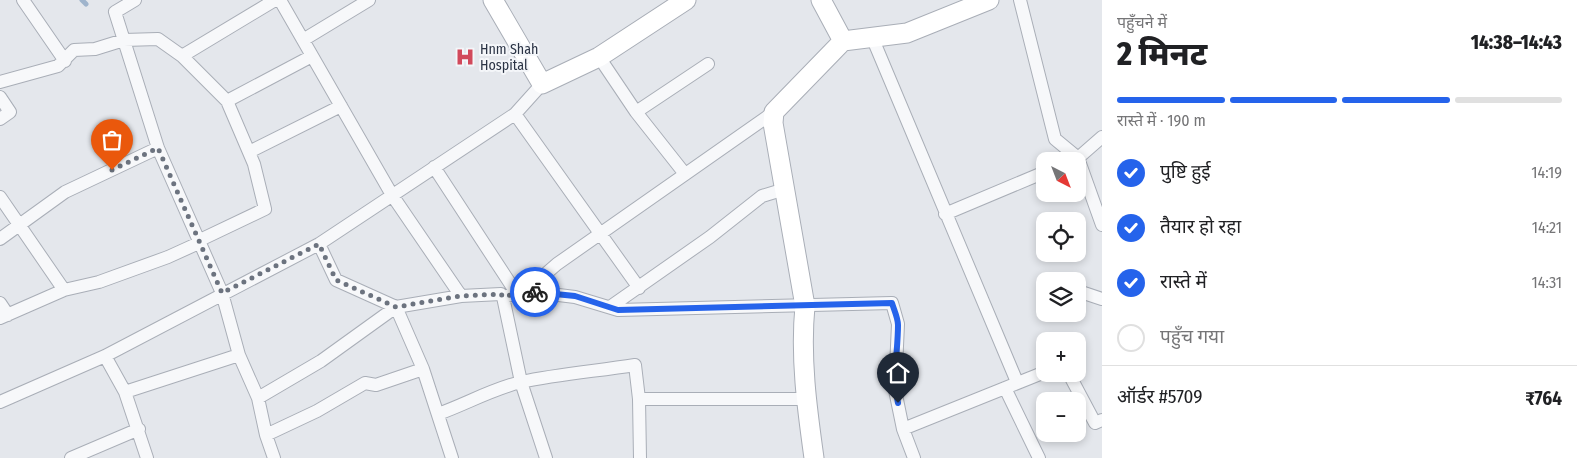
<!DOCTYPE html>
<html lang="hi">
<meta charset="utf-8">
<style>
:root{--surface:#fff;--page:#f6f6f6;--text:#202124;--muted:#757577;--line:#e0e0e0;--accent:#2563eb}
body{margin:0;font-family:"Fira Sans Condensed","Noto Sans Devanagari",sans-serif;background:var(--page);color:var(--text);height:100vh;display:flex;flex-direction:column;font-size:19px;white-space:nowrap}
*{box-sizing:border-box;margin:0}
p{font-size:16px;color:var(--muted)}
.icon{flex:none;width:28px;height:28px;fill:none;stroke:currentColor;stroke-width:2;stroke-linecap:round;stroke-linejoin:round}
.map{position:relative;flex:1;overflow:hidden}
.side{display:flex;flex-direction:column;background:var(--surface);width:475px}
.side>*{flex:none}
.needle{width:32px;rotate:138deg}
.tools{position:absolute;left:1036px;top:152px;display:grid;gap:10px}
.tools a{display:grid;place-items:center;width:50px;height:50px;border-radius:10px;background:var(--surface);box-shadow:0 2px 8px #0003;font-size:25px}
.pin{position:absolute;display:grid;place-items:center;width:42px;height:42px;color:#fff;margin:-51px -21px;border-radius:50% 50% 50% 0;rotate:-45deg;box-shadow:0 0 5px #0007}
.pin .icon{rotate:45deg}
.courier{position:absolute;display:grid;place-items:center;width:50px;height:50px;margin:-25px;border:4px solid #2563eb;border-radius:50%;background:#fff;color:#222;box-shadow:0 1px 6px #0007}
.overview em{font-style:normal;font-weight:800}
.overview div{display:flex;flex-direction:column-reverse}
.overview{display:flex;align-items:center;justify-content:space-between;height:85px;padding:0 15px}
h1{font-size:32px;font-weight:800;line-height:38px}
.bar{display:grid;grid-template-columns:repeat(4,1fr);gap:8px 5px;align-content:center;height:60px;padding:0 15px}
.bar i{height:6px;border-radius:4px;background:var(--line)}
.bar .active{background:var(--accent)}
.bar p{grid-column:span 4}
.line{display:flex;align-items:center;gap:12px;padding:0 15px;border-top:1px solid var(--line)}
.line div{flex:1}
ol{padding:0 15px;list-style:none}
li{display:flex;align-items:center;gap:15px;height:55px}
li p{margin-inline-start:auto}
li .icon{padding:5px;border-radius:50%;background:var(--accent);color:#fff;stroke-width:4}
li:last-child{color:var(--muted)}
li i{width:28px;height:28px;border:2px solid var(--line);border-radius:50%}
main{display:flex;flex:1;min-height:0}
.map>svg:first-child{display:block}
</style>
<main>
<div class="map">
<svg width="1102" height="458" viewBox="0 0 1102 458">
<rect width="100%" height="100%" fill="#e4e7ec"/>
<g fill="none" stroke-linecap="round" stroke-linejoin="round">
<!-- stream -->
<path stroke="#9fb4cc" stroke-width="5" d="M82,0L86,4"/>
<!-- street casing -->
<g stroke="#a9aeb7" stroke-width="14">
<path id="street" d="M23,0L65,61
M135,0L115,12L158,148L222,293L239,355
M280,0L392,195L461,296
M1020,0L1055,139L1078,158L1102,225
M872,37L1017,382
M303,40L369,0
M599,57L636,112L708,64
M0,82L58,66L74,50L95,49L124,40L158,39L182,56
M0,97L10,112L0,119
M227,101L312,56
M636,112L685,174
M515,114L639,288
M249,152L341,106
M1071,161L1078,158L1102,137
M434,167L517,294
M0,197L64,290
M945,214L1045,172
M0,239L65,192L158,148
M200,240L265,209L254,164L227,101L182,56L275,0
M319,244L336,280L396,307L423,369L452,458
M526,291L557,264L774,112
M1078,291L1102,299
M503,297L521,382L546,458
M0,303L8,315
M610,307L710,237L762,196L785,189
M0,318L64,290L99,282L168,257L201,242
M105,356L125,392L147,458
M1069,374L1095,423L1102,420
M125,392L239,355L258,398L266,435L274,458
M258,398L321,361L396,307L461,296L501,294L503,297L526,291L575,297L618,310L892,303L898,324L895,390L903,429L914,458
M639,399H806
M0,402L105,356L319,244L515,114L542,84
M438,414C466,404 492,389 521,382C558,374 597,371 635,365L639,399L640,458
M903,429L1005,388
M266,435L317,411L365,383L376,385L423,369
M71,458L139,429
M1039,458L1005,388L1045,372"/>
</g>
<!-- secondary casing -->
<g stroke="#a9aeb7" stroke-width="21">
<path id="secondary" d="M493,0L542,84L599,57L686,0
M821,0L843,41L907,33L989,0
M814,458C807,408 800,357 805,306L773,123L774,112L843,41"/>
</g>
<!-- street -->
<use href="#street" stroke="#f7f8fa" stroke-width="12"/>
<!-- secondary -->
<use href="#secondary" stroke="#fff" stroke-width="19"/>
</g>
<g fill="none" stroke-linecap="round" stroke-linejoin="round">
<!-- done -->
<path stroke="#6c737f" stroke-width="5" stroke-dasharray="0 9" d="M112,170L158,148L222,293L319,244L336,280L396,307L461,296L501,294L503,297L526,291L535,292"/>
<!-- route -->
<path stroke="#2563eb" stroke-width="6" d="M535,292L575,296L618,310L892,303C894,310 898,318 898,325C898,352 892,376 898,403"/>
</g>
<!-- icons -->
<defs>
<g id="hospital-bare" transform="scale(1.5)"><path d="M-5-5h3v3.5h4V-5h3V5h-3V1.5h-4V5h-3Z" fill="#d1495b" stroke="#f4f6f9" stroke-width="2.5" paint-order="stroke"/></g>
</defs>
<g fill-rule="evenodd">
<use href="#hospital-bare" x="465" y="57"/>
</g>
<g text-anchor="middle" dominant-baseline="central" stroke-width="4" stroke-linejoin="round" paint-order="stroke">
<!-- poi labels -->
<g font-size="14" fill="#2b3445" stroke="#f4f6f9" text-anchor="start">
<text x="480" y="49">Hnm Shah<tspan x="480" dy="16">Hospital</tspan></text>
</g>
</g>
</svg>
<div class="tools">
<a><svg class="needle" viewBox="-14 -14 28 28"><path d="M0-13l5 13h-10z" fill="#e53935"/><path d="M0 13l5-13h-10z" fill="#757577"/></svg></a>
<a><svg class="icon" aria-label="locate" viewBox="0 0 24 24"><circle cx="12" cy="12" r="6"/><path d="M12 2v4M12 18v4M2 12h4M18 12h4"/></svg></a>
<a><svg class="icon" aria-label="layers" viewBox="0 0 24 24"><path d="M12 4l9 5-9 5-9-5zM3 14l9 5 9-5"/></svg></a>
<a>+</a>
<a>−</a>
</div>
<div class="pin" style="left:112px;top:170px;background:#ea580c"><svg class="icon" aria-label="bag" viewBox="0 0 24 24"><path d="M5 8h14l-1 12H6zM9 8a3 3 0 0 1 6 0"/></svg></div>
<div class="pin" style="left:898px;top:403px;background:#1f2937"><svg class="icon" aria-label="home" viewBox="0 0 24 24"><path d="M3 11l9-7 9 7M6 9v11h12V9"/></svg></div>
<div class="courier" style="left:535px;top:292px"><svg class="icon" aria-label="bike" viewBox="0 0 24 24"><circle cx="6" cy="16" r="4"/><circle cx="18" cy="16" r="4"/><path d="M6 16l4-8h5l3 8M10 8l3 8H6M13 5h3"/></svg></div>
</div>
<section class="side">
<div class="overview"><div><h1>2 मिनट</h1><p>पहुँचने में</p></div><em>14:38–14:43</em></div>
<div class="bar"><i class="active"></i><i class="active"></i><i class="active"></i><i></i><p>रास्ते में · 190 m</p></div>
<ol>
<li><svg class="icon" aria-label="check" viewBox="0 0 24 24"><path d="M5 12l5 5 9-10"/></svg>पुष्टि हुई<p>14:19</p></li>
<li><svg class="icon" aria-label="check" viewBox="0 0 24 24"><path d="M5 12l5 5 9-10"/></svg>तैयार हो रहा<p>14:21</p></li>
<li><svg class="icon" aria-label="check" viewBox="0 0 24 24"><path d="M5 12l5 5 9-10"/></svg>रास्ते में<p>14:31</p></li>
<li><i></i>पहुँच गया</li>
</ol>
<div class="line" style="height:65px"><div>ऑर्डर #5709</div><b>₹764</b></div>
</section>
</main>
